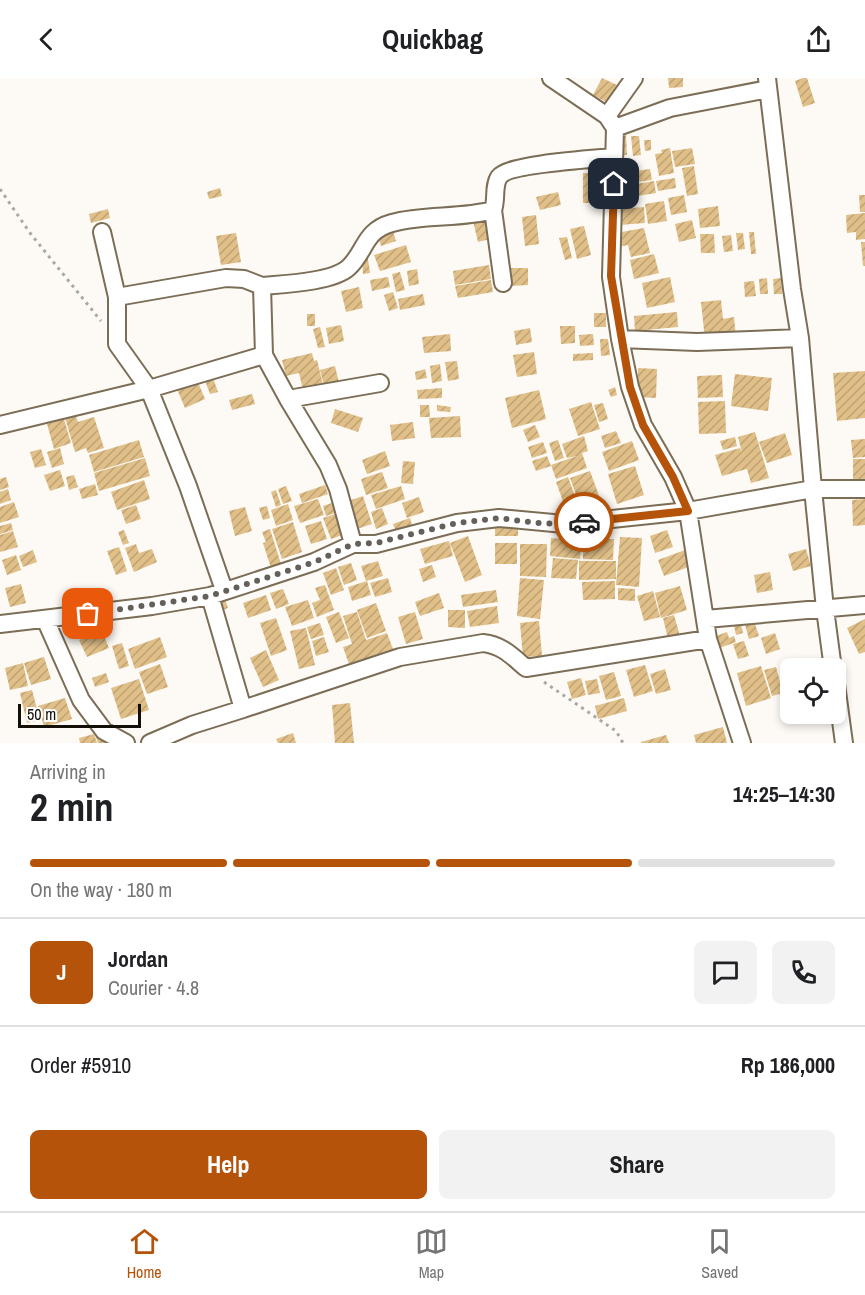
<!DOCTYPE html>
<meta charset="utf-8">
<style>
:root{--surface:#fff;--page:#f2f2f2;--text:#202124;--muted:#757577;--line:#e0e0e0;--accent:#b45309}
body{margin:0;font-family:"Archivo Narrow",sans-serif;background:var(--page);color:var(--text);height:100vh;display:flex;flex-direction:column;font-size:22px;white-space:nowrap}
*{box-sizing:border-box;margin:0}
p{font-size:20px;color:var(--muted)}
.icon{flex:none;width:33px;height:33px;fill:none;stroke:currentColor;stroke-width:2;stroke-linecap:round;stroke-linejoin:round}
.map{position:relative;height:665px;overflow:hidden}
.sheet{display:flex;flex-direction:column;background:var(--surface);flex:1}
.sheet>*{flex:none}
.tools{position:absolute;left:780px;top:580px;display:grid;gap:12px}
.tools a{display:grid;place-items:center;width:66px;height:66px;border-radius:9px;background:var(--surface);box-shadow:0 3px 9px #0003;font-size:30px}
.scale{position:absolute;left:18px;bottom:15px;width:123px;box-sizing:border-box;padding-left:6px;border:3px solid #130e06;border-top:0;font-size:16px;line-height:21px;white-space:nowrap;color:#130e06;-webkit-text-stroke:4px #fff;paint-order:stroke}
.pin{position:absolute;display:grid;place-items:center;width:51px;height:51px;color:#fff;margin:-26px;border-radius:12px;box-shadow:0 3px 9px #0006}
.courier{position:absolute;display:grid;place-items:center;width:60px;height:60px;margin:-30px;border:4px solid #b45309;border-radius:50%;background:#fff;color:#222;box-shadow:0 2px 8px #0007}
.headline em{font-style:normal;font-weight:700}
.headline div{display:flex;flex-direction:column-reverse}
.headline{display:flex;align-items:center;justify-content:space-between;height:102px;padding:0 30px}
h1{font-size:39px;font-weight:700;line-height:45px}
.bar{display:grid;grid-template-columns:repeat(4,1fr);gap:9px 6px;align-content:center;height:72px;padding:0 30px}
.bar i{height:8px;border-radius:4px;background:var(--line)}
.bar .on{background:var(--accent)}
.bar p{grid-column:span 4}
.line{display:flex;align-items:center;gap:15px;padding:0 30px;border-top:2px solid var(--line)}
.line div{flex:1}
.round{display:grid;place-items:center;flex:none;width:63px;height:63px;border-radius:9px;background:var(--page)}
.primary-button{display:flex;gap:12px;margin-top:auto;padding:12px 30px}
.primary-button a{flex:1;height:69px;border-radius:9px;background:var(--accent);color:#fff;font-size:24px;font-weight:700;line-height:69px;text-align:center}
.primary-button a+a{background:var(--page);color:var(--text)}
header{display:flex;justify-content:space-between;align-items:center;height:78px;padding:0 30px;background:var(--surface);font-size:27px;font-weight:700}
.dock{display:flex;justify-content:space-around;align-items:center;height:84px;border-top:2px solid var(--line);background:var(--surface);font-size:16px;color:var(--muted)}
.dock a{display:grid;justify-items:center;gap:3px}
.dock .on{color:var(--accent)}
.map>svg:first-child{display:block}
</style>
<header><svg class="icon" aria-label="back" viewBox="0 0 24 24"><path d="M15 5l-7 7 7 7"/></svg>Quickbag<svg class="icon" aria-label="share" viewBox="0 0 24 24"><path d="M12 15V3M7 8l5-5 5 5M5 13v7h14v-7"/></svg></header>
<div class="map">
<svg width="865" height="665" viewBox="0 0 865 665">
<defs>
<pattern id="building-hatch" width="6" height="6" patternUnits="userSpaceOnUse" patternTransform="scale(1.5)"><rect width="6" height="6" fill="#e0bf88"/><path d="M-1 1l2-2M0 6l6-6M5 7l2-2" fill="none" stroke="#bfa374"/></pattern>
</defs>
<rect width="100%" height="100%" fill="#fdfaf5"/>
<!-- building -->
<path fill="url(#building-hatch)" d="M602,0L617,7L608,25L593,17Z
M668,0H683V9L669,10Z
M803,0H807L815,25L803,29L795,3Z
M619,57H626L627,77H620Z
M631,58H639L641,77L633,78Z
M644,62H651V72L645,73Z
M670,70L674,95L659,98L655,76L662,75L661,72Z
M692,70L695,86L675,89L672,73Z
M694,88L698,116L687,118L682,90Z
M650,91L652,102L616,107L615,96Z
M583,95H598V125H583Z
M675,100L676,110L658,113L656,103Z
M654,103L656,115L631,119L630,107Z
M220,110L222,118L209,121L207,114Z
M558,114L561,127L540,132L536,119Z
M684,117L687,134L671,137L668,120Z
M859,117H865V134H860Z
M664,123L667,143L648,146L645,126Z
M718,128L720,148L700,150L698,131Z
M644,129L645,145L619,147L618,131Z
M108,131L110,140L91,145L89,136Z
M865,135V161L856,162V154L847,155L846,137Z
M536,137L539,166L525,168L522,139Z
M489,139L494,160L478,164L473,143Z
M692,142L696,160L679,164L675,146Z
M584,148L591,177L577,181L570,151Z
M644,150L650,175L631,179L628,167L618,169L616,155Z
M393,153L396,163L381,168L378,157Z
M749,154H754L756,176H751Z
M236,155L241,184L221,187L216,158Z
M736,155H743L745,171L738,172Z
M700,156H714L715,175H701Z
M731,157L733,173L724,174L722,158Z
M567,159L572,180L565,182L559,160Z
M861,164H865V188H863Z
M406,167L411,184L380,193L374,177Z
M654,176L659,195L634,201L630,182Z
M362,181H368L370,195L363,196Z
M489,187L491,201L455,207L453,193Z
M509,190H528V207L510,208Z
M417,191L419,206L409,208L407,193Z
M400,194L405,212L396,214L392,196Z
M388,199L390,209L372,213L370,202Z
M670,199L675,224L647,230L642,205Z
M767,200L768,216H760L759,201Z
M781,200L782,216H774L773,201Z
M491,202L493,214L458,220L455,208Z
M754,203L756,218L745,219L744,204Z
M359,209L363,230L346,234L341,213Z
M393,214L398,230L389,233L384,217Z
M423,216L425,227L400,232L398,221Z
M721,222L723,241L734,239L736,259L705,262L701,224Z
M677,234L678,249L635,253L634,238Z
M594,235H606V249H594Z
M307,236H315V248H307Z
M341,247L344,263L329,266L326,250Z
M560,248H575V265L561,266Z
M320,249L325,269L318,270L313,251Z
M530,250L532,264L516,267L514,253Z
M450,256L451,273L424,275L422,259Z
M593,256L594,267L580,268L579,257Z
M600,261H608L610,277L601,278Z
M534,274L537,296L517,299L513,277Z
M312,275L314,283L317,282L323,307L303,312L299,295L286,298L282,282Z
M593,275V282L573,283V276Z
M457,283L459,301L448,303L445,284Z
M440,286L442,303L432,305L430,288Z
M335,288L339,305L324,308L320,292Z
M638,290L657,291L656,320L637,319Z
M425,291L427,300L416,302L415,294Z
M865,293V340L837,343L833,295Z
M735,296L772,300L768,333L731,328Z
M212,297L218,314L210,316L204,300Z
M722,297L723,319L698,320L697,298Z
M197,302L205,321L185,330L177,311Z
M615,309L617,317L611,319L608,312Z
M442,310V320L418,321L417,312Z
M539,312L546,341L512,350L505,320Z
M252,316L255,326L232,332L229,322Z
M725,323L726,355L699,356L698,324Z
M591,324L600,351L578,358L569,331Z
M603,325L608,341L599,344L594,327Z
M420,327H429L430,339H420Z
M437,327L451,329L450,334L437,333Z
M335,331L363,340L358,354L331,345Z
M74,333L78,344L94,339L104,370L88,375L86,370L75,374L64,336Z
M460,338L461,359L431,360L429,340Z
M64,341L71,365L54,371L47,346Z
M413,344L415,360L392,363L390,347Z
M535,347L540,359L528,364L523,352Z
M616,353L621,365L605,370L601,358Z
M755,354L769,400L751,405L747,391L722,398L715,377L740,370L742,375L738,359Z
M785,355L792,377L767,385L759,364Z
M584,358L588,373L582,375L587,390L556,401L551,387L577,378L567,380L562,366Z
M735,359L737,368L723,372L720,363Z
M865,361V379L853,380L851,362Z
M139,362L144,379L94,394L89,377Z
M558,362L564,380L555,383L549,365Z
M632,363L639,382L609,393L602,374Z
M543,364L547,375L532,380L528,369Z
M60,370L64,386L52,390L47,374Z
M41,371L46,387L35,390L30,374Z
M385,373L390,388L367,396L362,382Z
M547,378L551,388L536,393L532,383Z
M145,380L150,398L99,413L94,395Z
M853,381H865V404H853Z
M403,383L415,384L413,406L401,405Z
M635,388L644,417L617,426L608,396Z
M60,392L65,408L50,413L44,397Z
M590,393L601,423L581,430L570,400Z
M382,394L388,410L366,417L361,401Z
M74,397L78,409L69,412L66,399Z
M6,399L9,409L0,412V401Z
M568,399L576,421L564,426L556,404Z
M144,402L150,421L117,432L111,414Z
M95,406L98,417L82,421L79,411Z
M325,407L328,416L302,425L299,416Z
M286,408L292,423L283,426L278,411Z
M401,408L405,421L376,431L371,417Z
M8,411L11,422L0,426V414Z
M276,412L281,427L276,429L271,414Z
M363,418L372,446L354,452L345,424Z
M419,419L424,434L407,440L402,425Z
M318,421L324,437L300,445L294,428Z
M865,421V447L853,448L852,422Z
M14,424L19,439L0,445V429Z
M332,425L335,435L326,438L323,428Z
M288,426L293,442L276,448L271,432Z
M136,427L141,441L126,446L121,432Z
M267,428L270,440L263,442L259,430Z
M245,429L252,453L235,458L229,433Z
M382,430L388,446L376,451L371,434Z
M341,434L348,455L331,461L323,440Z
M410,440L413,451L397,456L393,446Z
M321,443L327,461L311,466L305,448Z
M293,444L302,474L282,481L272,451Z
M11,445L13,452L0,456V448Z
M495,445H518V458H495Z
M270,451L281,486L271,490L263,465L266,464L262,454Z
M124,452L129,465L123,467L118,454Z
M667,452L673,469L655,475L650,458Z
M13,453L18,469L0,474V457Z
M468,458L482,497L465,504L450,465Z
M620,459L642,460L639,509L616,507Z
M551,460L582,463L580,481L550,478Z
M583,461H614L613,482L583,481Z
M449,463L453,478L425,486L420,471Z
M495,465H517V486H495Z
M136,466L139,475L152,471L157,484L134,494L125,470Z
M520,466H547L546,499L520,498Z
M119,469L127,493L116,497L107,473Z
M806,471L811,488L793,493L788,476Z
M33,472L37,484L23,489L19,478Z
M685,472L691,488L664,498L658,482Z
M16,477L21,492L7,497L2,482Z
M553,480L578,482L576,501L551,500Z
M378,483L383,498L366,503L361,488Z
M579,483H616V501L579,502Z
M351,485L357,502L344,507L338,489Z
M432,487L436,499L423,504L419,491Z
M336,490L344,512L331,517L323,495Z
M770,494L773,512L757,515L754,497Z
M388,500L392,514L375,519L370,505Z
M520,500L544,502L540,541L517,538Z
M367,503L371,517L352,523L348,509Z
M615,503V521L583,522L582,504Z
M21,506L26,525L10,529L5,510Z
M325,507L334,532L317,539L312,525L320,522L315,510Z
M680,508L687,532L661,540L655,515Z
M618,510L635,511V523L618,522Z
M283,511L289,526L276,531L270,515Z
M496,512L498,524L463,529L461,517Z
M653,513L660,539L644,543L637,518Z
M439,515L444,530L420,538L415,524Z
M266,517L271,532L248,540L243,525Z
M224,518L228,530L218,534L214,521Z
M308,522L314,540L292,548L285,529Z
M376,525L386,553L367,560L357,532Z
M497,528L499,545L470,549L467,533Z
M448,532H465V550L448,549Z
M339,534L349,560L336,565L326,539Z
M357,534L366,562L387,555L393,571L349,586L343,569L352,566L343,538Z
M415,534L423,561L406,566L398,539Z
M674,537L680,558L668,561L663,540Z
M276,540L287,572L271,578L260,545Z
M753,540L759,558L749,561L744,543Z
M865,541V574L859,576L847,550Z
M740,542L743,555L736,557L733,543Z
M539,543L542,578L523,579L520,545Z
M320,545L324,557L311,561L307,549Z
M306,550L315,587L299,591L290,553Z
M102,553L109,570L87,579L79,562Z
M727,554L729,560L734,558L736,564L717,571L713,559Z
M775,555L780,571L766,576L761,560Z
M160,559L167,579L135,591L128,571Z
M324,559L329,574L316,578L312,563Z
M744,563L749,578L738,581L733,566Z
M122,565L129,588L119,591L112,568Z
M266,572L279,602L263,609L250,580Z
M44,579L51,601L31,607L24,585Z
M23,585L28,608L10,612L5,590Z
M160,586L168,609L147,616L139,594Z
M645,587L653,613L634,619L626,592Z
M761,588L771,620L746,628L737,595Z
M776,589L783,615L772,618L764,592Z
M665,591L671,612L656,616L650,596Z
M614,594L621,618L606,622L599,598Z
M106,595L109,604L95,609L92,600Z
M581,600L586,617L572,621L567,604Z
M139,601L149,632L121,641L111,610Z
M597,601L600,615L588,617L585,603Z
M32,612L40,642L27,645L20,615Z
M65,620L72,641L44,649L38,628Z
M624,620L627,633L598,641L595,628Z
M350,625L354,665H335L332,627Z
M723,649L727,665H696L694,657Z
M107,655L111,665H98L96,659Z
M293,655L296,665H278L276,661Z
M94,656L97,665H80L79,660Z
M666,657L669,665H641V664Z"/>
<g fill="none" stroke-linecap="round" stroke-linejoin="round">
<!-- minor casing -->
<g stroke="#7b6d56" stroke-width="20">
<path id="minor" d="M767,0L792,211L800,260L813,411L825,531L833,591
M607,38L634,0
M615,50L670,30L768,11
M493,132L503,205
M102,154L117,219V266L149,311L188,408L224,512
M117,219L226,200L244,201L262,208
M620,261L697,264L800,260
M288,321L380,305
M0,347L149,311L264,277
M353,466L338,411L328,387L288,321L264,277L262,208C284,206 332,204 348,190C366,174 363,153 392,145C424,136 461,141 493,132C497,122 493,108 499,99C508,86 594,81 614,79
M45,541L81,622L104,653L126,665
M706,541L865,527
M0,546L152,528L210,518
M708,561L742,665
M836,606L844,665
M243,631L400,579L483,565C502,567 512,578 526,590L708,561L688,433L813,411H865
M150,665L192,647L243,631L210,518L314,484L353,466H376L457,445L499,440L564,446L688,433L673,399L643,347L630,309L620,261L611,199L615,50L607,38L551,0"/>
</g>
<!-- path -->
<path stroke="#aba8a2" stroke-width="3" stroke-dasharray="3 4.5" stroke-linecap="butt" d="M0,111L30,155L101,243
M544,604L616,653L623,665"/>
<!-- minor -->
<use href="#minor" stroke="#fff" stroke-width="16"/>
</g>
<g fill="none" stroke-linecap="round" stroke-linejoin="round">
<!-- done -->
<path stroke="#65615a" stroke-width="6" stroke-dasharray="0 10.8" d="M88,536L210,518L315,484L353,466L376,465L457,445L499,440L537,445L564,446L584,444"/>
<!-- route -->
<path stroke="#b45309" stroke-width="8" d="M584,444L688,433L673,399L643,347L630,309L611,198L614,106"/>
</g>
</svg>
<div class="tools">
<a><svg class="icon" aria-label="locate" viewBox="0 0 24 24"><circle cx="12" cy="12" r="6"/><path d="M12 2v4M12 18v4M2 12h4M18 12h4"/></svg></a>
</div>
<div class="scale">50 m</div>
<div class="pin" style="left:88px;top:536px;background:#ea580c"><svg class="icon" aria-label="bag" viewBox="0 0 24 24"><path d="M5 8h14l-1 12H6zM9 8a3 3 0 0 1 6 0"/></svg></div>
<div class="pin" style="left:614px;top:106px;background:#1f2937"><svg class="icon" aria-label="home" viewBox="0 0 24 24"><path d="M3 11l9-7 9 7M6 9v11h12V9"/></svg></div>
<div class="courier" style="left:584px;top:444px"><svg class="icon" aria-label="car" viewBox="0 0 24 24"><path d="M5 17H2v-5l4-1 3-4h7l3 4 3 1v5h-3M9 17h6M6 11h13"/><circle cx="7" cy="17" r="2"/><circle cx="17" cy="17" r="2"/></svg></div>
</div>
<section class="sheet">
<div class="headline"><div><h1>2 min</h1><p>Arriving in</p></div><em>14:25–14:30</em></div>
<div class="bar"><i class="on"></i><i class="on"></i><i class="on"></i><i></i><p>On the way · 180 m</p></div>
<div class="line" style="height:108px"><b class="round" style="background:var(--accent);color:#fff">J</b><div><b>Jordan</b><p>Courier · 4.8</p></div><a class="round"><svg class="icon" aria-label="chat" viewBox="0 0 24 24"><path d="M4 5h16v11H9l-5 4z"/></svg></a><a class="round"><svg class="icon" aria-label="phone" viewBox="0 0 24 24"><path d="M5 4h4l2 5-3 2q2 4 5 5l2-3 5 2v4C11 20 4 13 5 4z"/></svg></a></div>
<div class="line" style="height:78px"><div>Order #5910</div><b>Rp 186,000</b></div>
<div class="primary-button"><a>Help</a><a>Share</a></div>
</section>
<nav class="dock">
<a class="on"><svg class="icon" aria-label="home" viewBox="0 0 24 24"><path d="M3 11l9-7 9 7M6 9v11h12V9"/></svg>Home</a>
<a><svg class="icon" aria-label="map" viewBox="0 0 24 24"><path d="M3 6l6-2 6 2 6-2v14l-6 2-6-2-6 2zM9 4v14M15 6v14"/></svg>Map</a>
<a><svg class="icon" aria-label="saved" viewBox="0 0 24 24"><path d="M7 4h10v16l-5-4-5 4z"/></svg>Saved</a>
</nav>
